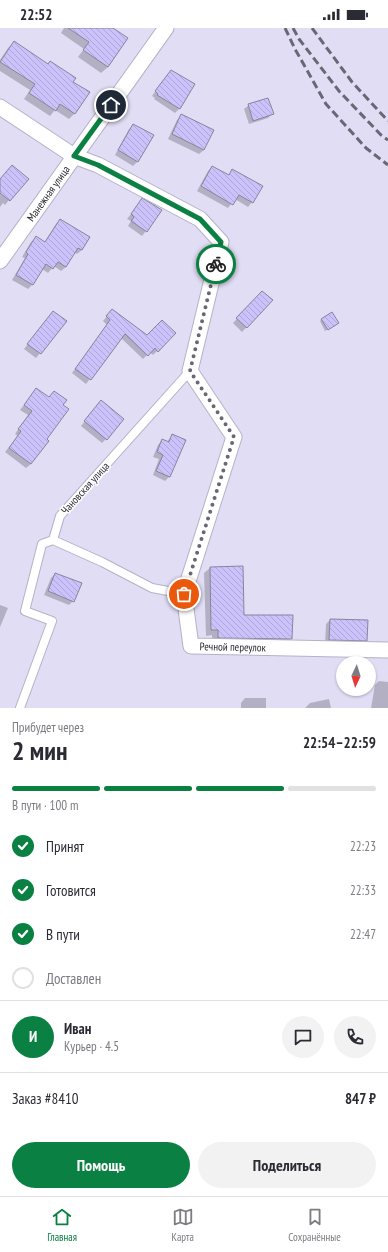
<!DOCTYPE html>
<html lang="ru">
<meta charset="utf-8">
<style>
:root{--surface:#fff;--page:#f2f2f3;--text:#2b2b33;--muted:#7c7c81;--line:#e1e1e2;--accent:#0b8043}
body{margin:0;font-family:"PT Sans Narrow",sans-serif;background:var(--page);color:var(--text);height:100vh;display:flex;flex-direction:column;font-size:15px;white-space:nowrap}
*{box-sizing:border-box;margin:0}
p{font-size:13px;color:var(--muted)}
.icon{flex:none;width:22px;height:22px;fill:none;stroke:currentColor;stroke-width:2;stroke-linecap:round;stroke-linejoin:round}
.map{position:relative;height:680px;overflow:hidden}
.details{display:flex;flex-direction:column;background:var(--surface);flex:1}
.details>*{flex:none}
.needle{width:26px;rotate:184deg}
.buttons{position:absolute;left:336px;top:628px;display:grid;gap:8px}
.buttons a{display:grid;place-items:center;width:40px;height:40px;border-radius:50%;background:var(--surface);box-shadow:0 1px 3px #0004;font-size:20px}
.pin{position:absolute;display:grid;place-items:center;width:34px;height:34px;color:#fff;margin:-17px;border:2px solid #fff;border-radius:50%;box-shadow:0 1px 4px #0007}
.courier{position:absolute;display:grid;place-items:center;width:40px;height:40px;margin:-20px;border:3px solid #0b8043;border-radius:50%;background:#fff;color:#222;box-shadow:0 1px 5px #0007}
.overview em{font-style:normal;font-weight:700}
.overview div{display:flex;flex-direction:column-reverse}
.overview{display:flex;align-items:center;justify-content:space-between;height:68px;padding:0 12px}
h1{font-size:26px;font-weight:700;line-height:30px}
.bar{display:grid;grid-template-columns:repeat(4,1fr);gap:6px 4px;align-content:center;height:48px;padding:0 12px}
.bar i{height:5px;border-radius:3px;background:var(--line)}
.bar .selected{background:var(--accent)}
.bar p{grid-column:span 4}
.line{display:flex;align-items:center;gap:10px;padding:0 12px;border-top:1px solid var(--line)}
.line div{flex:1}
.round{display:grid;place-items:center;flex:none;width:42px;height:42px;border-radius:21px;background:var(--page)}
ol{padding:0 12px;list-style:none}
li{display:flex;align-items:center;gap:12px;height:44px}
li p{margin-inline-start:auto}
li .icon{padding:4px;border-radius:50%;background:var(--accent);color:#fff;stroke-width:4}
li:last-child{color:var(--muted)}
li i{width:22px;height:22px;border:2px solid var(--line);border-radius:50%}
.cta{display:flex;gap:8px;margin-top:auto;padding:8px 12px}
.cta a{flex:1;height:46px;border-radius:24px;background:var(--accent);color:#fff;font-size:16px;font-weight:700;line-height:46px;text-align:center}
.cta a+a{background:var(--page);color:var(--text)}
.status{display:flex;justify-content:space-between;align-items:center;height:28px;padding:0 20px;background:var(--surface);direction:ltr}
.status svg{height:11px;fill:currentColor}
.tab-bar{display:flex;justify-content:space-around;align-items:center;height:56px;border-top:1px solid var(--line);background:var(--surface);font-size:11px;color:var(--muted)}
.tab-bar a{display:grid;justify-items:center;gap:2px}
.tab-bar .selected{color:var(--accent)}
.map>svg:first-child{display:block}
</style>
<div class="status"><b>22:52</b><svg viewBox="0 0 49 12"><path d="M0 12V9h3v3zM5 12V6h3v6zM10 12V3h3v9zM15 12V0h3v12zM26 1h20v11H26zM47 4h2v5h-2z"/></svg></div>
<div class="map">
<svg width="388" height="680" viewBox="0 0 388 680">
<defs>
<pattern id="building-back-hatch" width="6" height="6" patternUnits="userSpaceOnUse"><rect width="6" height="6" fill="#cbc2fc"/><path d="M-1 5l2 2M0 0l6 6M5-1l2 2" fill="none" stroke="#aea7d8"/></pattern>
</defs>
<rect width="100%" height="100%" fill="#e0ddf4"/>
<!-- shadow -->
<path fill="#0003" d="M64,0H112L127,10L108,39L101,45L78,29L84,21L61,5Z
M14,14L72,54L75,85L69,91L55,82L50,88L24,71L30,62L0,43V32L8,20Z
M167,47L193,56L179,81L175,85L154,71L155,70L152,68Z
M249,77L272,86L268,90L249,96L244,81Z
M181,87L204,122L199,126L168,111L177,92Z
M134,97L138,133L133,138L115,127L129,101Z
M212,139L228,148L233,142L252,174L248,179L235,171L228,180L197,163L208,143Z
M27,151L9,172L5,177L3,175L0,179V152Z
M142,172L146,203L142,208L128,198L131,193L127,191Z
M60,192L89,210L82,222L77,226L74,224L66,239L61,243L54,238L48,245L42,241L32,257L28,261L12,252L25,230L22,229L31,214L36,210L44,215L56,196Z
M262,264L272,272L242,304L233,295Z
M108,287L147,308L174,306L153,327L150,324L143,331L121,310L86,356L72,345L107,297L103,293Z
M49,289L65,294L36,330L24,321Z
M321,292L336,297L325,303L320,293Z
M36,361L49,370L46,411L31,436L26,440L5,424L18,408L15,406L28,387L20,382Z
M97,378L106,411L102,415L81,398Z
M172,407L170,448L165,453L153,447L159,431L153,429L158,417L162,412L167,414Z
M210,540L243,588L291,610L286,616L212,615V607L206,608L204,545Z
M55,546L73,573L69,577L44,567L51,550Z
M0,577L8,580L0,599Z
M330,592L366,612L362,616H325L326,596Z
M379,653L388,654V680H371L375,657Z
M245,670H266V680H241V675Z
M329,671L331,680H305L310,675Z"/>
<!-- building -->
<path fill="url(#building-back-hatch)" stroke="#88859a" d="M68,0H113L128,10L108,39L83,22L89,14Z
M14,13L48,36L50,33L76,50L73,54L90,64L75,86L60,76L56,83L29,65L35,56L0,34Z
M171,42L195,56L180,81L157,67L158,66L155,63Z
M268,70L274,86L253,93L248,76Z
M181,86L214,102L204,122L172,106Z
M133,96L154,107L138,134L118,122Z
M12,137L29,151L10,173L0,165V151Z
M212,138L229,147L232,141L263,158L253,175L239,167L233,177L201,158Z
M142,170L162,182L147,204L131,193L134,189L131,186Z
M60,191L90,209L82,222L78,220L66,239L58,234L53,241L46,236L33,257L16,247L28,226L26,224L36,208L45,214Z
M262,263L273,272L247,300L236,290Z
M112,281L147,307L162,292L176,305L158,324L155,320L148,328L125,306L91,352L75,341L110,292L106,288Z
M53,283L67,293L41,326L27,316Z
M332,284L339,295L328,302L321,291Z
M36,360L49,369L54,363L67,372L63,377L69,381L47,411L49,413L31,436L9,420L21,403L18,401L32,383L24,377Z
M101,372L124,391L107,412L84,393Z
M172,406L186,412L170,449L156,443L163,427L157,424L162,411L169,414Z
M243,538L244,587H293L292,611L218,610V602H211L210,539Z
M55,545L82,555L74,574L48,563Z
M330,591L368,592L367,613L329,612Z"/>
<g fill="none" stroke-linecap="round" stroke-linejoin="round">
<!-- lane casing -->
<g stroke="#b5b2c8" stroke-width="10">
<path id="lane" d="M184,566L152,560L102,534L53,512L60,488L190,343
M20,680L52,593L25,583L42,516L53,512"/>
</g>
<!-- street casing -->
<g stroke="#b5b2c8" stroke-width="17">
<g id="street">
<path id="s1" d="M0,79L74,128L98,137L200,191L221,214L190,343L234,409L184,566L191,618L388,622"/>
<path id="s2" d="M0,233L166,0"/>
</g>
</g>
<!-- lane -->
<use href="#lane" stroke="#fff" stroke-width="8"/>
<!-- street -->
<use href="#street" stroke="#fff" stroke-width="15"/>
<!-- rail -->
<path stroke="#6a6775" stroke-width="3" stroke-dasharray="8 4" stroke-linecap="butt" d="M285,0L295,21L326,76L366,120L388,137
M293,0L299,11L339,63L381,107L388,112
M312,0L352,54L388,93"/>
</g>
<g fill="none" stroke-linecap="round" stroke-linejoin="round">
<!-- done -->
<path stroke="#6a6775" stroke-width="4" stroke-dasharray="0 7.2" d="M184,566L234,409L190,343L216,236"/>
<!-- route -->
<path stroke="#0b8043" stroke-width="5" d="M111,77L74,128L98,137L200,191L221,214L216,236"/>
</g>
<g text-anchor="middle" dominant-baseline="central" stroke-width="3" stroke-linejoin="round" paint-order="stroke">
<!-- street labels -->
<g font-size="11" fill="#2a2831" stroke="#fff">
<text stroke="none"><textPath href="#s2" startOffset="83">Манежная улица</textPath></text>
<text transform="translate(85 460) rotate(-48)">Чановская улица</text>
<text stroke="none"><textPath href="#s1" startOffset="732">Речной переулок</textPath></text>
</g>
</g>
</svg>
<div class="buttons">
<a><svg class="needle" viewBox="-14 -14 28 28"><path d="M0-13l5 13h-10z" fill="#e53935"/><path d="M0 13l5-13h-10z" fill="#7c7c81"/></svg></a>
</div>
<div class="pin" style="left:184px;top:566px;background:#ea580c"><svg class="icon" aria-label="bag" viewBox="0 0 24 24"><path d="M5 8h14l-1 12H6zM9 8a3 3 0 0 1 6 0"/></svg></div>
<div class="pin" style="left:111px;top:77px;background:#1f2937"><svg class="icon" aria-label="home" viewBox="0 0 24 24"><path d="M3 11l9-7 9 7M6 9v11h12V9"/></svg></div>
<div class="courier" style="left:216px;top:236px"><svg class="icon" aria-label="bike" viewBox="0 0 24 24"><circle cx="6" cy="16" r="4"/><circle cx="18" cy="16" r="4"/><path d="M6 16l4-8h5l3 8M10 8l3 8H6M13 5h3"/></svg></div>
</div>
<section class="details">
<div class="overview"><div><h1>2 мин</h1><p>Прибудет через</p></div><em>22:54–22:59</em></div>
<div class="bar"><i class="selected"></i><i class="selected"></i><i class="selected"></i><i></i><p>В пути · 100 m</p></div>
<ol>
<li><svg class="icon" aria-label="check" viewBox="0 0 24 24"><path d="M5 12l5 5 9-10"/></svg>Принят<p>22:23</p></li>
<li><svg class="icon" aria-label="check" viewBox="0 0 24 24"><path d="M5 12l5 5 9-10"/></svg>Готовится<p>22:33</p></li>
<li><svg class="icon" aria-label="check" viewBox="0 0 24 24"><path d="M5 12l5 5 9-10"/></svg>В пути<p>22:47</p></li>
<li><i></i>Доставлен</li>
</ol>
<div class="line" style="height:72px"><b class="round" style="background:var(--accent);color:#fff">И</b><div><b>Иван</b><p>Курьер · 4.5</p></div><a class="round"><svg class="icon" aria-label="chat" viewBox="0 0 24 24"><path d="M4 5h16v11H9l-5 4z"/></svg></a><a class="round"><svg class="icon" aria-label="phone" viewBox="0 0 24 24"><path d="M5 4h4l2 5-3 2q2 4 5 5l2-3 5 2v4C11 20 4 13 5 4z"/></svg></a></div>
<div class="line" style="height:52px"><div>Заказ #8410</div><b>847 ₽</b></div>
<div class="cta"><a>Помощь</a><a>Поделиться</a></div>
</section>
<nav class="tab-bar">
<a class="selected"><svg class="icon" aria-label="home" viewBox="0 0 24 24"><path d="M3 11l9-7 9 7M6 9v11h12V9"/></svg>Главная</a>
<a><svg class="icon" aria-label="map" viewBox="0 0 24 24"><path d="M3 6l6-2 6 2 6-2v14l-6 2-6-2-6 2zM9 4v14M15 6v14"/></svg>Карта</a>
<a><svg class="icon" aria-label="saved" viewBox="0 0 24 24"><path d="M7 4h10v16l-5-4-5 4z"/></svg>Сохранённые</a>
</nav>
